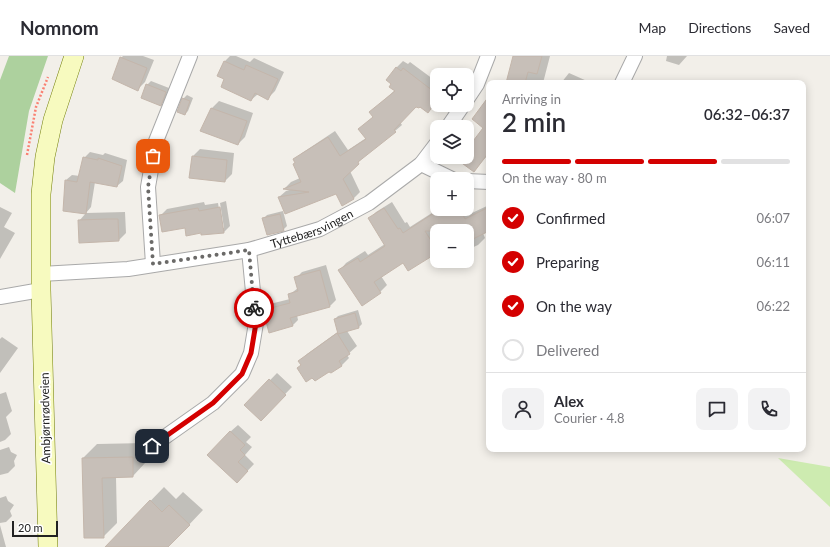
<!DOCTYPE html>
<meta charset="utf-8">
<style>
:root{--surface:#fff;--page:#f2f2f3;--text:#2b2b33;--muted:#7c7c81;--line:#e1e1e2;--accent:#d40000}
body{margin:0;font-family:Lato,sans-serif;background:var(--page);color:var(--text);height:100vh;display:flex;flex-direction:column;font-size:15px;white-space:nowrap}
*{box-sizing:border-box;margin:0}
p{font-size:13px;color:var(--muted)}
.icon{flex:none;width:22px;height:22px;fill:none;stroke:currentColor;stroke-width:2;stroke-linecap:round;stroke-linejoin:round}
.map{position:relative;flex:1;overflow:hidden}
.side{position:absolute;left:486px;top:24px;width:320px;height:372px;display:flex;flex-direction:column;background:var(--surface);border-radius:8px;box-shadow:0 2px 10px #0003}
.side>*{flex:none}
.tools{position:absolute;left:430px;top:12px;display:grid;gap:8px}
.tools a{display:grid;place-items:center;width:44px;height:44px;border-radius:8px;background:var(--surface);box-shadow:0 2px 10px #0003;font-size:20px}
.scale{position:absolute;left:12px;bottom:10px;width:46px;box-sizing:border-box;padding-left:4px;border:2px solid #222;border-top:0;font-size:11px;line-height:14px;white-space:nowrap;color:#222;-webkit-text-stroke:3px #fff;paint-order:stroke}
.pin{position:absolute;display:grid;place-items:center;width:34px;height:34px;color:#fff;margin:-17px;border-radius:8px;box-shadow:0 2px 6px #0006}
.courier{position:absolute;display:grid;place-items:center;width:40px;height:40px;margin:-20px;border:3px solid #d40000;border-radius:50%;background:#fff;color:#222;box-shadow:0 1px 5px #0007}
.headline em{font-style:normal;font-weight:600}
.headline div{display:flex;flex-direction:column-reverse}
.headline{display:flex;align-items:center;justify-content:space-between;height:68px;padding:0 16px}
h1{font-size:26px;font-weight:600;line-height:30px}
.bar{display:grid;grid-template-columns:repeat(4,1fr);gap:6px 4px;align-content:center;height:48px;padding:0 16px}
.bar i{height:5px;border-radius:3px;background:var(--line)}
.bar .on{background:var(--accent)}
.bar p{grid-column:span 4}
.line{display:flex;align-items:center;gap:10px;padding:0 16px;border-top:1px solid var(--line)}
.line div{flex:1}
.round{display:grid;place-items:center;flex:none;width:42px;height:42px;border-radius:8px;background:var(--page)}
ol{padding:0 16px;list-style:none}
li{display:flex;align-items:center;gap:12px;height:44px}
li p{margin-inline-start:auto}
li .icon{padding:4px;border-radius:50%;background:var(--accent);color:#fff;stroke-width:4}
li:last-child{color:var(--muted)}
li i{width:22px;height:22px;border:2px solid var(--line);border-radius:50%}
header{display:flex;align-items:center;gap:24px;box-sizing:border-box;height:56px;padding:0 20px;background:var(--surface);border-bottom:1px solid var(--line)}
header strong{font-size:19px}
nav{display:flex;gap:22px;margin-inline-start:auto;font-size:14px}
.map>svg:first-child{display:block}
</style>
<header>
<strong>Nomnom</strong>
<nav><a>Map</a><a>Directions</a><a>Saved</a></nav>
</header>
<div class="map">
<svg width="830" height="491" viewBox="0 0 830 491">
<rect width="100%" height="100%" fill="#f2efe9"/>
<!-- grass -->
<path fill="#cdebb0" d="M778,402L830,411V451Z"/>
<!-- forest -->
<path fill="#add19e" d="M9,0H48L29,55L15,137L0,127V24Z"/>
<!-- shadow -->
<path fill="#0003" d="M123,0H143L154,4L145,26L138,33L121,2Z
M230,0H236L250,6L254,2L284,16L275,35L268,42L258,38L251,44L226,23L225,5Z
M515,0H550L543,27H507Z
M667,0H687L679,9L666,5Z
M403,5L408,8L410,6L437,26V46L428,56L416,49L400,66L402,69L395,75L365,99L350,115L360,136L353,143L336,137L279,141L286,135L293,133L285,132L291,126L300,122L295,103L302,97L335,75L348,94L366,82L359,73L374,60L371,56L395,34L397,11Z
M569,17L587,25L586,27H561Z
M151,25L169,32L164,45L161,49L147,29Z
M187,39L193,42L188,55L185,58L183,43Z
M489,43V101L487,100L474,115L463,101H467V95L485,72Z
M219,45L253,57L245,81L238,88L201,75L212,52Z
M200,93L234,97L232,118L225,125L193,100Z
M90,96L103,99L105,97L127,104L123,125L117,130L95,126L91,151L86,157L66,124L72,119L80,120L84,102Z
M226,145L230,170L224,176H202L160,160L167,153L204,146L205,149L218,147L222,172H224L220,147Z
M437,145V153H467L469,150L472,157L489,149V174L483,177L485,182L478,189L467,194V175H437V196L404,206L381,220L387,229L380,236L340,214L346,207L365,195L368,199L385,188L369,163L376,156L392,146L405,167L407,166L410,171L435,155L432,150Z
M0,151L12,157L4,171L15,177L0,203Z
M283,155L287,170L283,174L264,162L267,159Z
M125,156L126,177L119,184L79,165L86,157Z
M326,209L336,244L330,250L297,259L298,264L292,270L264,254L270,248L290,243L289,239L298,232L296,222L302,216Z
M358,254L362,268L359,271L347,275L357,290L347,299L349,302L342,309L331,316L302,309L300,306L307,298L339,275L335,263L338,260Z
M2,281L18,292L0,317V283Z
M277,317L292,331L261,363L246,349Z
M6,336L12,355L6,361L11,378L5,384L0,386V338Z
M238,369L251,381L246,386L252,391L245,399L254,408L237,426L230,376Z
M146,387V406L133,420L116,421L117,467L103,481L83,402L97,388Z
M9,391L11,396L17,399L14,405L15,410L8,417L0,419V394Z
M164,431L176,443L183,436L203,454L168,491H106Z
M6,440L8,445L14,449L10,455L12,460L6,466L0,467V442Z
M0,469L6,491H0Z"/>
<!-- building -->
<path fill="#c7bfb8" stroke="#c4b6ab" d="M513,0H542L537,18L528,16L525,27H506Z
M120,1L147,12L138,35L112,23Z
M224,5L244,14L246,9L278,23L268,44L255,37L251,45L221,31L224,23L217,20Z
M396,11L401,15L403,12L437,38V44L428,57L420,51L419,52L416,51L394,74L396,76L358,106L359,108L343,123L354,143L342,150L336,138L285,158L278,141L309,136L283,133L301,126L293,108L295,107L293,103L328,81L340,100L366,83L358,73L373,61L369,56L395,35L389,31L391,28L386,24Z
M146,28L166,36L161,50L141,42Z
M489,40V96L474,116L459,105L461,101H467V93L483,72L472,63Z
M182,42L190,45L185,59L177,56Z
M211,52L247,65L238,89L200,75Z
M192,100L227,104L225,126L189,122Z
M83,101L98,104V102L122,110L117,131L90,126L86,158L63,155L65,124L77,126Z
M220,151L224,177L201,179V177L186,180L185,172L162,176L159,159L198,152L199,155Z
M489,151V175L467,186V175H425L437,194V197L408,215L403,207L374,226L381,237L362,250L338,214L358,202L360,206L385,190L368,162L384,152L398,173L400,172L403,177L434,157L432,153H454L457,159L462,157L465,163Z
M280,158L284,175L267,179L262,162Z
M107,163H118L119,185L79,187L78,164Z
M320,214L330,251L290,262L293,270L269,277L263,254L290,247L288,238L298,235L294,221Z
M355,257L359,272L338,278L334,263Z
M337,277L350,298L339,305L342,310L331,317L329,316L315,325L312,322L306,326L297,312L301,309L298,305Z
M269,323L286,339L261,365L244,349Z
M230,375L245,389L240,394L245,399L238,406L248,415L237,427L207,399Z
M133,401V421L102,422L104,482H84L82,402Z
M150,444L162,456L169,449L190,469L168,491H105Z"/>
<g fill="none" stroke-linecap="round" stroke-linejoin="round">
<!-- street casing -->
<g stroke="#a9a9a9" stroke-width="16">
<g id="street">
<path d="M622,27L635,0"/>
<path d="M467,43L477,28L488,0"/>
<path d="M448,71L463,49"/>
<path d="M421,108L452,123"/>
<path d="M467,125L489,126"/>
<path d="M153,208L148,131L156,85L190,0"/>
<path id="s1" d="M41,218L128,213L249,194L320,173L369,147L421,108L437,87"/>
<path d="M0,241L41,234"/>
<path d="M152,390L213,347L242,318L251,297L256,267L249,194"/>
</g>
</g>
<!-- secondary casing -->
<g stroke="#707d05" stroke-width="20">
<path id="secondary" d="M48,491L41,234V138L45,101L53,64L74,0"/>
</g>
<!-- path -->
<path stroke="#fa8072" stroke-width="2.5" stroke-dasharray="2 2" stroke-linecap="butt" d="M27,99L36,51L48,21"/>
<!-- street -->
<use href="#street" stroke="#fff" stroke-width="14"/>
<!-- secondary -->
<use href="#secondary" stroke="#f7fabf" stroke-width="19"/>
</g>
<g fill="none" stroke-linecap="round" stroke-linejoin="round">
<!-- done -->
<path stroke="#6b6a68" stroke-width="4" stroke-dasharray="0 7.2" d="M153,100L148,131L153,208L249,194L254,252"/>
<!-- route -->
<path stroke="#d40000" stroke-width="5" d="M152,390L213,347L242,318L251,297L256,267L254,252"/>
</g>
<g text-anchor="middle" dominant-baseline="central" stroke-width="3.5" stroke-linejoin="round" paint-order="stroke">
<!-- street labels -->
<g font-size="12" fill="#222" stroke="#fff">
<text stroke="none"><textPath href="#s1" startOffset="276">Tyttebærsvingen</textPath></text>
<text transform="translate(45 362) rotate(-91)">Ambjørnrødveien</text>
</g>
</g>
</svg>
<div class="tools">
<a><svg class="icon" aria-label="locate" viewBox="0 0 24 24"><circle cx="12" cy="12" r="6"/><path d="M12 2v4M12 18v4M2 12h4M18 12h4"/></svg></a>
<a><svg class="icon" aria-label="layers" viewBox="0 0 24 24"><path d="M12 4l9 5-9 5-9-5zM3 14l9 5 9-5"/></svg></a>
<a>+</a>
<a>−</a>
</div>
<div class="scale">20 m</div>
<div class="pin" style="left:153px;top:100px;background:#ea580c"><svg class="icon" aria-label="bag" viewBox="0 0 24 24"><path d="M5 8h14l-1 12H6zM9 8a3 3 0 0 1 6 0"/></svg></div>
<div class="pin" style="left:152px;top:390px;background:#1f2937"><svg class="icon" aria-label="home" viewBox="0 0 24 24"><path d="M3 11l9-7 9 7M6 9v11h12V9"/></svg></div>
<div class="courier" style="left:254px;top:252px"><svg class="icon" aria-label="bike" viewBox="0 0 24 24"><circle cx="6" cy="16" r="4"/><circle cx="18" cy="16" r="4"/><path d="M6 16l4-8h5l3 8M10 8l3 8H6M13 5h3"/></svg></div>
<section class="side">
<div class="headline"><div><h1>2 min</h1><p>Arriving in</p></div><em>06:32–06:37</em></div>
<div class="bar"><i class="on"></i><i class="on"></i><i class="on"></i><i></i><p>On the way · 80 m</p></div>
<ol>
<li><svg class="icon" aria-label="check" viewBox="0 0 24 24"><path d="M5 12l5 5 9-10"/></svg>Confirmed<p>06:07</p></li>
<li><svg class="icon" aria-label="check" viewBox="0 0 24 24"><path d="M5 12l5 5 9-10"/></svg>Preparing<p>06:11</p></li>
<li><svg class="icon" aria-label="check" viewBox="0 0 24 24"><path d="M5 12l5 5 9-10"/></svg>On the way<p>06:22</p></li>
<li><i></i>Delivered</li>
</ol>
<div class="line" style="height:72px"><a class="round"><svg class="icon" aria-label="person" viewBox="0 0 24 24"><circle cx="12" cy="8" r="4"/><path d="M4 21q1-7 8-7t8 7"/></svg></a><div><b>Alex</b><p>Courier · 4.8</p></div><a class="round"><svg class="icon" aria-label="chat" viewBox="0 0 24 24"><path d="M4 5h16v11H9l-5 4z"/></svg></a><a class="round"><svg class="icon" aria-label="phone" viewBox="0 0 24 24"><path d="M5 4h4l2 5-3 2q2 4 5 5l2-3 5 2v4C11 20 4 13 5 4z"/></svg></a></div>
</section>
</div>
